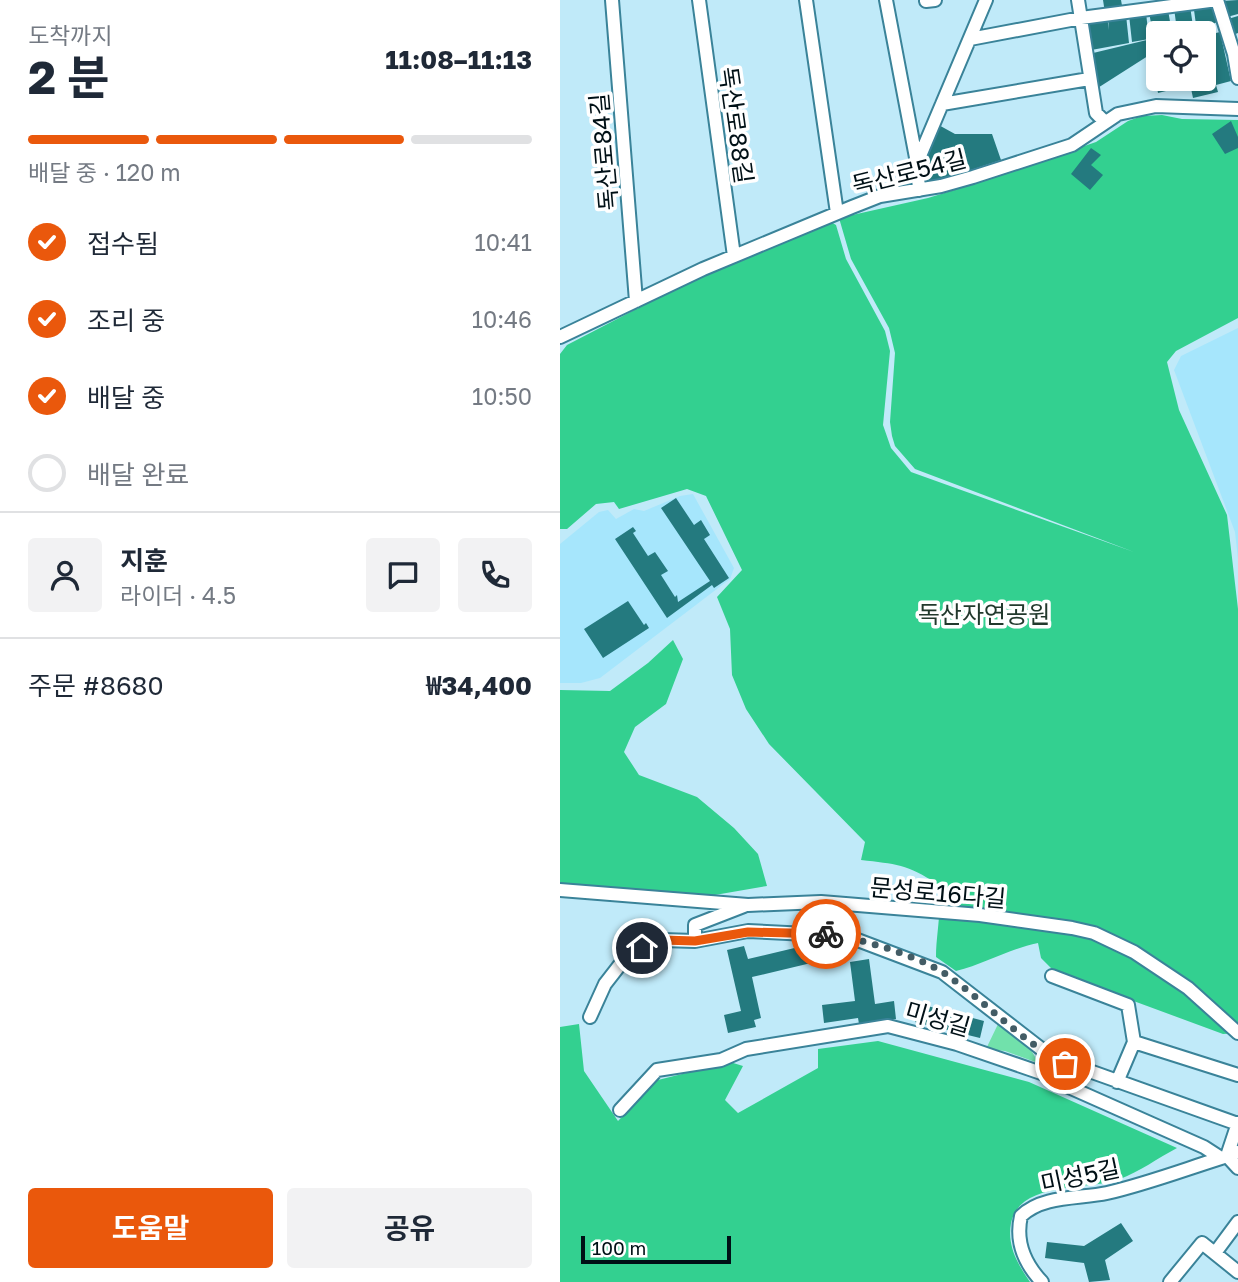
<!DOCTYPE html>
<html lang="ko">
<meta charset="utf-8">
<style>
:root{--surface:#fff;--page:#f2f2f3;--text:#1f2937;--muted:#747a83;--line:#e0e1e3;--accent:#ea580c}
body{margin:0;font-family:"Golos Text","Noto Sans KR",sans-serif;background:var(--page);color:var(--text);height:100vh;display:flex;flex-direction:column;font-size:26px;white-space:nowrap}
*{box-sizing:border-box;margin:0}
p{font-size:23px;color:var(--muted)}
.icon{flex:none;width:38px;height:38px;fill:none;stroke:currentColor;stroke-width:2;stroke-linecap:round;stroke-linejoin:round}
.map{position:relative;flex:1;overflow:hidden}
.sheet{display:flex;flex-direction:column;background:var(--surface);width:560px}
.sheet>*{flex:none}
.buttons{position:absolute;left:586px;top:21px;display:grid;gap:14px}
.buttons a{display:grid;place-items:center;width:70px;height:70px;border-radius:7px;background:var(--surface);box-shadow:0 4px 10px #0003;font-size:35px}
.scale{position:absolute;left:21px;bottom:18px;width:150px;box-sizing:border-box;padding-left:7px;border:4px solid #001016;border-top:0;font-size:19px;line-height:24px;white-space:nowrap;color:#001016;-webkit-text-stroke:5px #fff;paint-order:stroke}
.pin{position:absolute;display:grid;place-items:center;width:60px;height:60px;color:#fff;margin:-30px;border:4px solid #fff;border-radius:50%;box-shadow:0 2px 7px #0007}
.courier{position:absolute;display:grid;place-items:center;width:70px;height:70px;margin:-35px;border:5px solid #ea580c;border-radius:50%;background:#fff;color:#222;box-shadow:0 2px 9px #0007}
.headline em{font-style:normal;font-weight:700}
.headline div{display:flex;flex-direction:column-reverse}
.headline{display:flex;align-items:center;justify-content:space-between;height:119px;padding:0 28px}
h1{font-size:46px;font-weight:700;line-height:52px}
.bar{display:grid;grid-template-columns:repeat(4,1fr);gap:10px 7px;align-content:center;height:84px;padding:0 28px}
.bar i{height:9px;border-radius:5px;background:var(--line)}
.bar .on{background:var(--accent)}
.bar p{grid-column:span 4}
.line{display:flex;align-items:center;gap:18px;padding:0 28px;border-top:2px solid var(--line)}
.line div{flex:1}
.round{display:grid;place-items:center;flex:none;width:74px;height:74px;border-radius:7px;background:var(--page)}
ol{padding:0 28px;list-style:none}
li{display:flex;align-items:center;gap:21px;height:77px}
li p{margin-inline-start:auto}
li .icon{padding:7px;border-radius:50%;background:var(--accent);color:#fff;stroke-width:4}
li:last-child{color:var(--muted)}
li i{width:38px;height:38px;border:4px solid var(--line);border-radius:50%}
.action{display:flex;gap:14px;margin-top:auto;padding:14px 28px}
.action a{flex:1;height:80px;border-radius:7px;background:var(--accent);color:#fff;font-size:28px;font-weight:700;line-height:80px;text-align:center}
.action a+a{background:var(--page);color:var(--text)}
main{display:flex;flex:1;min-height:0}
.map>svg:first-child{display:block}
</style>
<main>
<section class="sheet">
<div class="headline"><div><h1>2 분</h1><p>도착까지</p></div><em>11:08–11:13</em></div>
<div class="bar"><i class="on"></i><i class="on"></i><i class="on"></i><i></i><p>배달 중 · 120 m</p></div>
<ol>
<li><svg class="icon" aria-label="check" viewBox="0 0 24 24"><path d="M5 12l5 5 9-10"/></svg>접수됨<p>10:41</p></li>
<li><svg class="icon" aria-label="check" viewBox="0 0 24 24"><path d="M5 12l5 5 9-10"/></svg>조리 중<p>10:46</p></li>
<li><svg class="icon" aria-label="check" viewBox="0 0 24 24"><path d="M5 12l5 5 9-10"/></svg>배달 중<p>10:50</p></li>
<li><i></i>배달 완료</li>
</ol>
<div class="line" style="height:126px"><a class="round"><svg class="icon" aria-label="person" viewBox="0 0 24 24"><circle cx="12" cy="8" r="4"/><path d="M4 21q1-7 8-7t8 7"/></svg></a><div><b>지훈</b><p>라이더 · 4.5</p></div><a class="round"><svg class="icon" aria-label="chat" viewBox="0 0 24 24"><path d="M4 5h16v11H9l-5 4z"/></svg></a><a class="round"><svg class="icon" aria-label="phone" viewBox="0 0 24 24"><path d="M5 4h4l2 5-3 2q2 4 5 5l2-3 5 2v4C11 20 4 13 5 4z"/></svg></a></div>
<div class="line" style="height:91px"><div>주문 #8680</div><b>₩34,400</b></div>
<div class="action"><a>도움말</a><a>공유</a></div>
</section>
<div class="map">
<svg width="678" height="1282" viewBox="0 0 678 1282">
<rect width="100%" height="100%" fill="#c0eaf9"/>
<!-- built -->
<path fill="#a6e6fc" d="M678,328V559L675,532L614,370L621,356Z
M133,494L174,568L170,579L40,678L21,683H0V544L39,512L48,510L56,519L74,509L84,511L120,496Z"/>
<!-- green -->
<path fill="#71e1ab" d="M439,1022C456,1033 470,1044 478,1063L445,1051L426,1049Z"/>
<!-- forest -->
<path fill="#33d090" d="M602,115L622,119L678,120V318L616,351L607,362L619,410L667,515L678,609V1033L663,1034L495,972L481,958L478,943C449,949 425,964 396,971L376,957C376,932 383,908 377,884C348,864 335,864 301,860L305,842L209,744L186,709L172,675L170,629L157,597L182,570L146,496L127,489L59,509L54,502L36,504L7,529H0V354L7,345L138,277L271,222L276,225L286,259L325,331L330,351L323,425L331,448L351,472L574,552L355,469L335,446L332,436L330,422L335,353L329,328L291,259L279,218L368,198L420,182L536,142L568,121L582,116Z
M113,640L123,659L106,704L75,727L64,752L79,775L137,797L174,828L198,854L207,886L149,896L0,884V690L50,691L88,663Z
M19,1024L24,1071L58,1121L98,1080L170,1062L183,1066L165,1100L178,1113L258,1068V1049L318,1041L469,1082L617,1148C598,1158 579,1172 560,1179C529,1191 460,1180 451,1223C447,1246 457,1263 470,1282H0V1027Z"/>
<!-- building -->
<path fill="#247a7f" d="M543,0H561L563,11L545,13Z
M678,0V14L667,17L662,1Z
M630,6L634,33H614L612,24L616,23L614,8Z
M654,6L657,22L637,32L634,10Z
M608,10L612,33H598V46H595L589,12Z
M586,13L589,39L572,42L569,15Z
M566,15L569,43L526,51L527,19L547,17L549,30L548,18Z
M678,16V33L673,35L668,19Z
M660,32L671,81L656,85L658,92L633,98L629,79H644V75L648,74L644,58V36Z
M591,39V54L533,91L529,54Z
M598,64V79H616L618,88L598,93L593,66Z
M671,121L678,137V148L665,154L652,134Z
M375,123L395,134H432L441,160L384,179L362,183L359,163Z
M531,148L541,155L531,165L543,175L530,190L511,174Z
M116,498L134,525L141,520L150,535L144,539L169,578L154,588L152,585L107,618L55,539L73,527L76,531L73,533L88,556L95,552L108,571L101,575L115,597L117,595L118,602L150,581L101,508Z
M68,601L84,625L86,623L89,628L43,658L24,629Z
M247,945L251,963L192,977L201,1018L194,1020L196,1027L168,1033L164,1015L181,1011L167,950L184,946L188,959Z
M309,959L315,1004L334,1001L336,1019L299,1024L298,1018L264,1023L262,1005L295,1001L290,962Z
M360,1004L424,1021L420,1038L355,1022Z
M561,1223L573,1241L545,1260L550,1280L529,1282L524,1263L485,1258L487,1242L524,1246Z"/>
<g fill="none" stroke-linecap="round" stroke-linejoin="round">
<!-- minor casing -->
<g stroke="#3a8399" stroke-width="16">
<path id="minor" d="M52,0L76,301
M139,0L174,256
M246,0L277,213
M326,0L357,163L359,190
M518,0L536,113L545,122
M657,0L674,54L678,78
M366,1L375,0
M410,39L521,18L657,0
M382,104L529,79
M357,163L426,0
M0,337L143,269L292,207L320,196L381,186L413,177L512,145L558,114L596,106L678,109
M0,890L188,905L261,902L420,915L512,928L534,933L574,952L628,988L678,1033
M135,941V925L184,906
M492,976L568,1005L574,1042L678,1075
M30,1017L45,984L66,957L102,940L135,941L188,931L287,936L382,972L493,1058L487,1075
M493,1058L678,1124
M557,1082L574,1042
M60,1110L97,1070L161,1060L186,1049L328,1026L397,1044L487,1075L502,1084L644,1147L661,1158L678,1152
M667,1156L678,1123
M667,1156L678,1168
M655,1253L678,1222
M482,1282C464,1263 455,1242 461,1216C483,1195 519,1199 547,1193C586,1184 623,1170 661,1158
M610,1282L642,1243L678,1272"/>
</g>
<!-- minor -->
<use href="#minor" stroke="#fff" stroke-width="12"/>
</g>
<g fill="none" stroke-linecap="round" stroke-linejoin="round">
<!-- done -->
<path stroke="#435c65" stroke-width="7" stroke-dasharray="0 12.6" d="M266,934C297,937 358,956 384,973C425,1001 461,1041 505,1064"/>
<!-- route -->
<path stroke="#ea580c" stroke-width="9" d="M82,948L102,940L135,941L188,932L266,934"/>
</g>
<g text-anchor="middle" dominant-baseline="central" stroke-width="7" stroke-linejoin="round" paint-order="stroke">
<!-- street labels -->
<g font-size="24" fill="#001016" stroke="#fff">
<text transform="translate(177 125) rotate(82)">독산로88길</text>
<text transform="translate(43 152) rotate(-95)">독산로84길</text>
<text transform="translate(349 171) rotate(-14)">독산로54길</text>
<text transform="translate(378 892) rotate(5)">문성로16다길</text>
<text transform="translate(378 1018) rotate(16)">미성길</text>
<text transform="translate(520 1175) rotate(-12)">미성5길</text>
</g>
<!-- park labels -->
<g font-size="24" fill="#22392d" stroke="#fff">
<text x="424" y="613">독산자연공원</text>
</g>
</g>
</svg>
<div class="buttons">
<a><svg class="icon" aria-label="locate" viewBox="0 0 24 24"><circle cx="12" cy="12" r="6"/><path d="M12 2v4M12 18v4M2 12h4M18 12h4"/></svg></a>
</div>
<div class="scale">100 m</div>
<div class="pin" style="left:505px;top:1064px;background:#ea580c"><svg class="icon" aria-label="bag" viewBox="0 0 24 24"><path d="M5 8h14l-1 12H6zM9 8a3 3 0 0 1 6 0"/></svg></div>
<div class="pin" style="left:82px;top:948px;background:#1f2937"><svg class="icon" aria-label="home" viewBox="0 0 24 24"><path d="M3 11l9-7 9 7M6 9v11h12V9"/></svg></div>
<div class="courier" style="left:266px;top:934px"><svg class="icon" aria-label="bike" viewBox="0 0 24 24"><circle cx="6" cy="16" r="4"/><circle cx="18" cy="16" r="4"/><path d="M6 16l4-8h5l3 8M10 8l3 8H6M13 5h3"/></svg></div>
</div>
</main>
